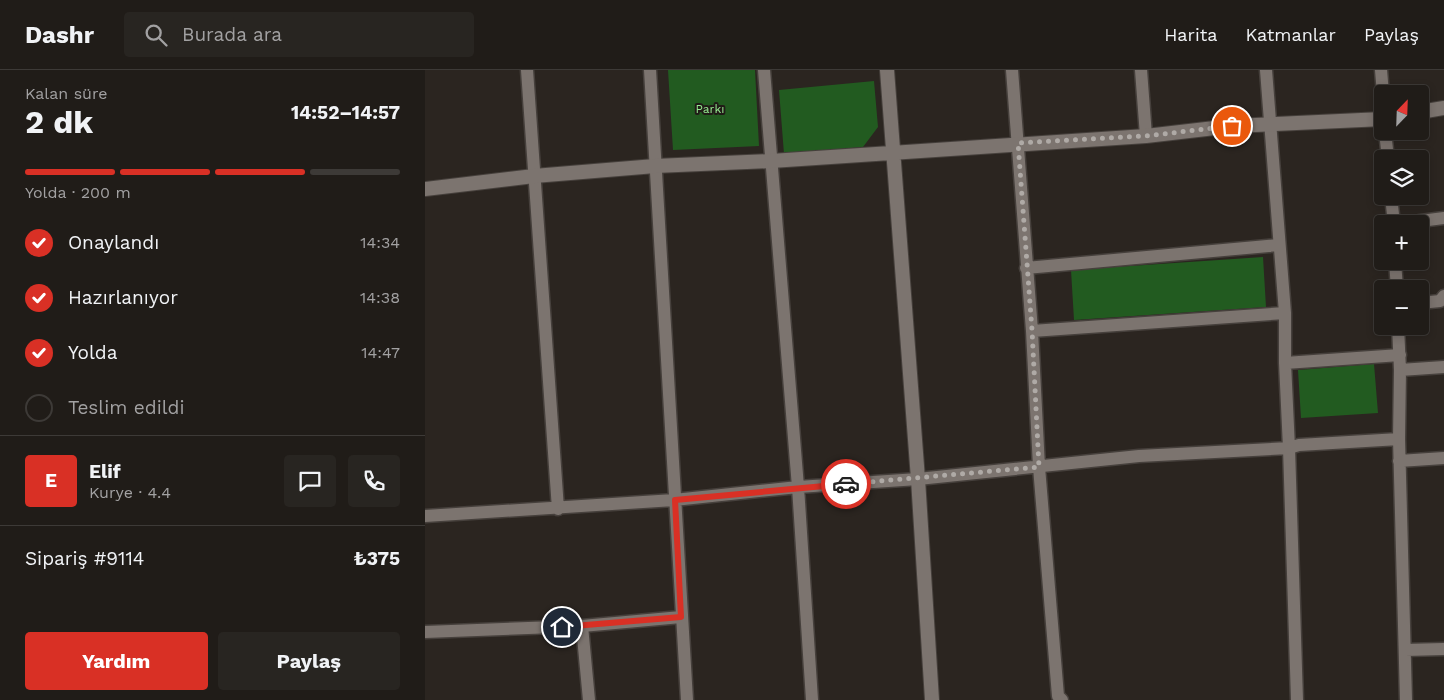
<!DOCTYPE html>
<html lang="tr">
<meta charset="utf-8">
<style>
:root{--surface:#201c18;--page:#282521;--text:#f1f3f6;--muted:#a2a1a2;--line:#3d3a37;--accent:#d93025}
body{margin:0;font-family:"Work Sans",sans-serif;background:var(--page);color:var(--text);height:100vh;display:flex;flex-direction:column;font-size:19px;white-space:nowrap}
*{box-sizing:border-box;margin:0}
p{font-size:16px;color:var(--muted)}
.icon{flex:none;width:28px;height:28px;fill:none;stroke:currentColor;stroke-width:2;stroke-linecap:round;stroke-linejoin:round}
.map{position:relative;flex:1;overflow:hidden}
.panel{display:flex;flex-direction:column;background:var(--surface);width:425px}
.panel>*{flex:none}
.needle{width:32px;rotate:23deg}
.tools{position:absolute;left:949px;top:15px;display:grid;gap:10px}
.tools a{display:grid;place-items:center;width:55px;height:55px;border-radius:5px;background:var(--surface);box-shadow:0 2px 8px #0003,0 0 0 1px var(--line);font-size:25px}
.pin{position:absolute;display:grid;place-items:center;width:42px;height:42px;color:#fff;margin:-21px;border:2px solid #fff;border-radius:50%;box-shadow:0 1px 5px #0007}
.courier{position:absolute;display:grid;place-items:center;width:50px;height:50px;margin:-25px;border:4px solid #d93025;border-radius:50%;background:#fff;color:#222;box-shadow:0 1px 6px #0007}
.overview em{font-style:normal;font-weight:700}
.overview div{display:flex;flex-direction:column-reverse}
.overview{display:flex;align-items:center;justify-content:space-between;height:85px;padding:0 25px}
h1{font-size:32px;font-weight:700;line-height:38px}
.bar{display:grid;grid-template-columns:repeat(4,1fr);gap:8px 5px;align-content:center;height:60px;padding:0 25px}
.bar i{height:6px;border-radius:4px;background:var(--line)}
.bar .current{background:var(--accent)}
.bar p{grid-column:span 4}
.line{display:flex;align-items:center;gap:12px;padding:0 25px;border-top:1px solid var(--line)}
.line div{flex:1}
.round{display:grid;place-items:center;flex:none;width:52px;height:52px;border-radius:5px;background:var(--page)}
ol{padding:0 25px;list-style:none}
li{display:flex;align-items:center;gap:15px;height:55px}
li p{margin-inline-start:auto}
li .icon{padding:5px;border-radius:50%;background:var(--accent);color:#fff;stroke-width:4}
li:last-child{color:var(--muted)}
li i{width:28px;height:28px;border:2px solid var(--line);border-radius:50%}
.action{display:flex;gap:10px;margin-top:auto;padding:10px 25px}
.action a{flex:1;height:58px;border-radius:5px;background:var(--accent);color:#fff;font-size:20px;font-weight:700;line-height:58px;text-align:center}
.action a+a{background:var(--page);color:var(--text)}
header{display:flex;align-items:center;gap:30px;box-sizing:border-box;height:70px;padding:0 25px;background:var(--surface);border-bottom:1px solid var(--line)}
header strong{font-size:24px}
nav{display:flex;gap:28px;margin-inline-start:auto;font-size:18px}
.search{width:350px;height:45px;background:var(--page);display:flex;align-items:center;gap:12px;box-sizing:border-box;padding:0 18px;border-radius:5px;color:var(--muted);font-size:19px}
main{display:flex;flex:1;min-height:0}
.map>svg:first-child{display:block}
</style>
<header>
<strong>Dashr</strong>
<div class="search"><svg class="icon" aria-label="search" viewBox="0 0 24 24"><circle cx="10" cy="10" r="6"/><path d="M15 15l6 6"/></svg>Burada ara</div>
<nav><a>Harita</a><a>Katmanlar</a><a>Paylaş</a></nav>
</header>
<main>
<section class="panel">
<div class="overview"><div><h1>2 dk</h1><p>Kalan süre</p></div><em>14:52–14:57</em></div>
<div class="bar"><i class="current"></i><i class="current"></i><i class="current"></i><i></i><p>Yolda · 200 m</p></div>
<ol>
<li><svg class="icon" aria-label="check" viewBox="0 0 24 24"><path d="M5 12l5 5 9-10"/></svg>Onaylandı<p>14:34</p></li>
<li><svg class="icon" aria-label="check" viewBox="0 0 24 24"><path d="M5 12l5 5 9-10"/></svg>Hazırlanıyor<p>14:38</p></li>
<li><svg class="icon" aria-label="check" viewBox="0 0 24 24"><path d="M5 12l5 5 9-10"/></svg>Yolda<p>14:47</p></li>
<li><i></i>Teslim edildi</li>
</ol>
<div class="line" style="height:90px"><b class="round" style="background:var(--accent);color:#fff">E</b><div><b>Elif</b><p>Kurye · 4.4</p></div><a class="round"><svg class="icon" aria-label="chat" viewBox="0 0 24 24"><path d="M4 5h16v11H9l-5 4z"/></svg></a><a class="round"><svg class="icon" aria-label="phone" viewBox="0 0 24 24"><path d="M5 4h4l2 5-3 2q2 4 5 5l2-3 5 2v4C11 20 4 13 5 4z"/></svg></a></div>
<div class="line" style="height:65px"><div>Sipariş #9114</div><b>₺375</b></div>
<div class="action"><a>Yardım</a><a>Paylaş</a></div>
</section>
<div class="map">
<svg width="1019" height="630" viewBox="0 0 1019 630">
<rect width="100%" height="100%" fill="#2b2520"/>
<!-- park -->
<path fill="#225b20" d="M243,0H330L334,76L248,80Z
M449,11L453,57L438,77L359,84L354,20Z
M838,187L841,237L649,250L646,200Z
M949,294L953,343L876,348L873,300Z"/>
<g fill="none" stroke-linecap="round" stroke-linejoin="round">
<!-- minor casing -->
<g stroke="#46403c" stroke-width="15">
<path id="minor" d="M102,0L133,439
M225,0L262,630
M339,0L373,417L387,630
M587,0L607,261L614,397L633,626L637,630
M716,0L721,66
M841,0L860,243V293L864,378L872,630
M956,0L958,24
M960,61L963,89
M966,126L969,154
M973,154L1019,148
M970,191L972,219
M601,198L854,175
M995,233L1015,231L1019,226
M973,256L975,300L974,369L981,630
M607,261L860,243
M860,293L975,285
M975,300L1019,297
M974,391L1019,388
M0,446L249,430L373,417L493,409L714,386L864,378L874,375L974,369
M157,556L164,630
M0,562L157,556L256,547
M980,580L1019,579"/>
</g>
<!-- tertiary casing -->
<g stroke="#46403c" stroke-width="16">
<path id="tertiary" d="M462,0L493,409L507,630
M995,42L1019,38
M0,119L109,106L230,96L346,91L721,66L807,56L958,49"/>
</g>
<!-- minor -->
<use href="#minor" stroke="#7c746f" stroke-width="12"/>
<!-- tertiary -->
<use href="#tertiary" stroke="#7c746f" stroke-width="14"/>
</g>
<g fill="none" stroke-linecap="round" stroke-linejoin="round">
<!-- done -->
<path stroke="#afaaa6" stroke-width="5" stroke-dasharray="0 9" d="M421,414L614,397L607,260L593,73L720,66L807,56"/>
<!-- route -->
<path stroke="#d93025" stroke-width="6" d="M137,557L256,547L250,430L421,414"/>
</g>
<g text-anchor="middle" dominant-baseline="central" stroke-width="4" stroke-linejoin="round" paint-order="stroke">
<!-- park labels -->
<g font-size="12" fill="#96eb91" stroke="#211b17">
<text x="285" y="39">Parkı</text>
</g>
</g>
</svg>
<div class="tools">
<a><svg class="needle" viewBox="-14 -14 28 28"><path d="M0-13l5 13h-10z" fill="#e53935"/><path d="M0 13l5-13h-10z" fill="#a2a1a2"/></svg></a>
<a><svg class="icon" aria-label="layers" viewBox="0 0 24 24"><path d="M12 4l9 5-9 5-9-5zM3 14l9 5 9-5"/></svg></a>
<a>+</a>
<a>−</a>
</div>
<div class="pin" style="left:807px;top:56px;background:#ea580c"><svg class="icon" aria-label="bag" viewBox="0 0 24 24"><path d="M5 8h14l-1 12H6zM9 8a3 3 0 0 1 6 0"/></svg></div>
<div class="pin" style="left:137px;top:557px;background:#1f2937"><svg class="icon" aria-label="home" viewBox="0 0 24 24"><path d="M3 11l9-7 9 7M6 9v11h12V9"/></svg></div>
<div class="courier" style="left:421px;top:414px"><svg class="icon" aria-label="car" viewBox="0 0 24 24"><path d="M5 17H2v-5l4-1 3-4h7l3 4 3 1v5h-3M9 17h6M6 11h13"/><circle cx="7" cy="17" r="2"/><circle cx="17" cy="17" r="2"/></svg></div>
</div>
</main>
